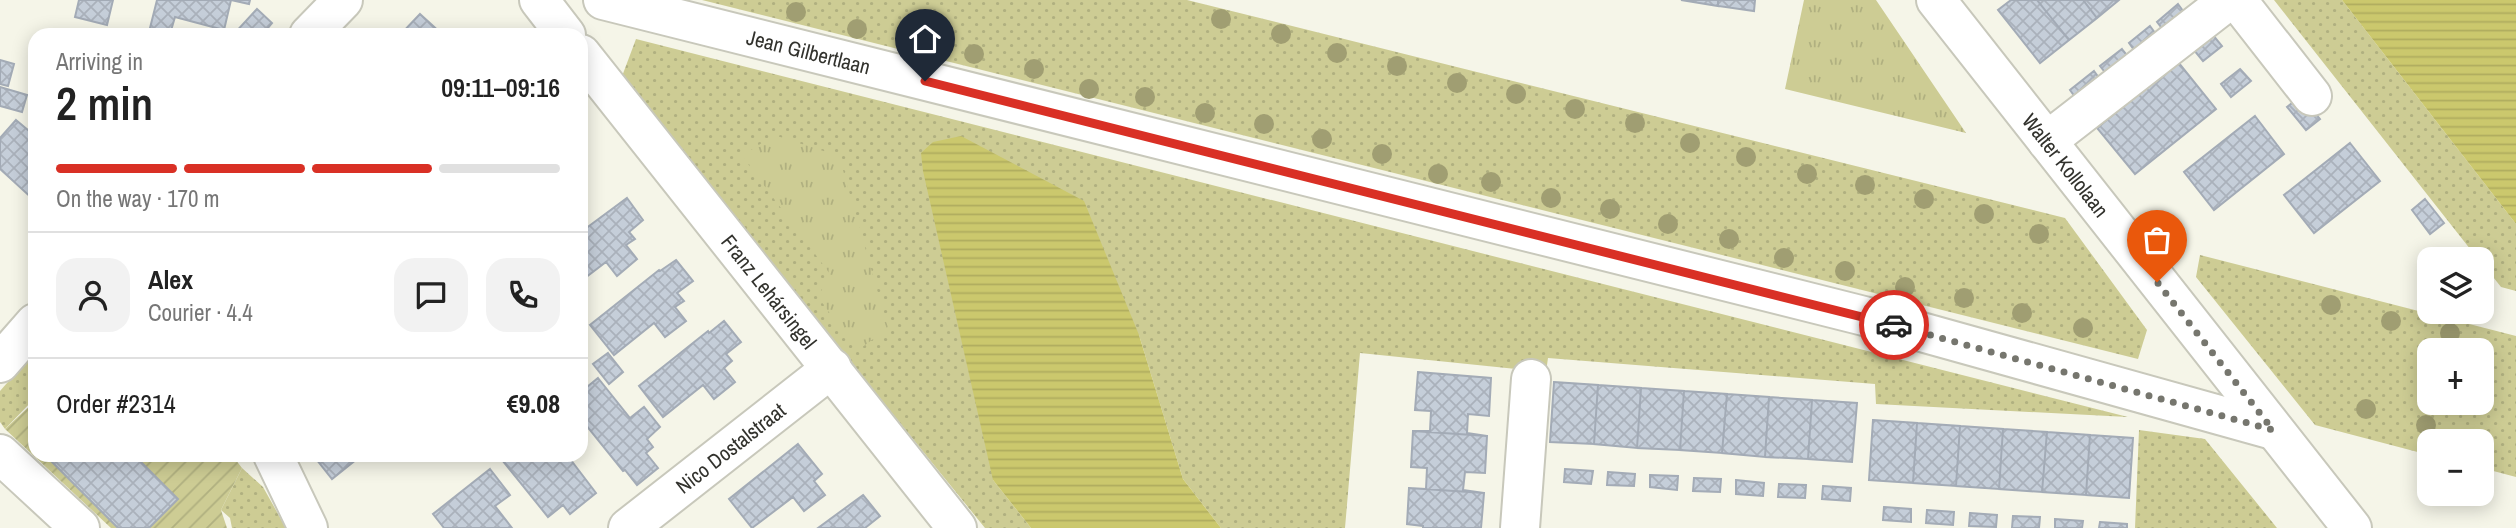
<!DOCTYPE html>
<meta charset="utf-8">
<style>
:root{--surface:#fff;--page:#f2f2f2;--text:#222;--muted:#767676;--line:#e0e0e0;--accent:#d93025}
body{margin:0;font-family:"Archivo Narrow",sans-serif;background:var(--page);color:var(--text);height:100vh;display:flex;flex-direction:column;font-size:26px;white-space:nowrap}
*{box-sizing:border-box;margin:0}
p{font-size:23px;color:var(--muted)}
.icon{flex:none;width:38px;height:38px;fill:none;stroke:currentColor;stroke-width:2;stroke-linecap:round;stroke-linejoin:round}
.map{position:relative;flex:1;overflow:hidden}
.sheet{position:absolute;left:28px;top:28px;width:560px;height:434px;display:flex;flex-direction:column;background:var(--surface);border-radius:21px;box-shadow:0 4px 18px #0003}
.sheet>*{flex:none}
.controls{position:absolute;left:2417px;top:247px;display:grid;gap:14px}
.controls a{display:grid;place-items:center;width:77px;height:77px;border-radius:14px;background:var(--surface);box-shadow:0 4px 18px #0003;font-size:35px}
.pin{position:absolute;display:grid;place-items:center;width:60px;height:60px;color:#fff;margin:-72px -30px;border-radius:50% 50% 50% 0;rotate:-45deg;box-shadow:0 0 7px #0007}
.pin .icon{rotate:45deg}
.courier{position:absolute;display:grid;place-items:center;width:70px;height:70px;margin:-35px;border:5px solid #d93025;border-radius:50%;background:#fff;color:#222;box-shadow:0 2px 9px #0007}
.summary em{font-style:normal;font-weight:600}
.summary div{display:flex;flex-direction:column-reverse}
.summary{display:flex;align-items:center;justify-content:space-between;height:119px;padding:0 28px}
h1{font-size:46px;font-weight:600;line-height:52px}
.bar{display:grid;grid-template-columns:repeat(4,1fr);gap:10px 7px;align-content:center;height:84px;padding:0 28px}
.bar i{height:9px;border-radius:5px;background:var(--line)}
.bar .selected{background:var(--accent)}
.bar p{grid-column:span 4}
.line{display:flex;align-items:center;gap:18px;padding:0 28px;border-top:2px solid var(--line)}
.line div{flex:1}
.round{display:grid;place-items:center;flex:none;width:74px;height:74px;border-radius:21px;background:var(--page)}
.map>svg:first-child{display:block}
</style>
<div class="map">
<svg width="2516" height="528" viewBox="0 0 2516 528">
<defs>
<pattern id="grass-dots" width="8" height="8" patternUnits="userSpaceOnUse" patternTransform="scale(1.75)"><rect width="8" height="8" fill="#cdcc94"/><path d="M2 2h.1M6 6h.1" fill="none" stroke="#b0b080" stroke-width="1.8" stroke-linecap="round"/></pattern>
<pattern id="park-tufts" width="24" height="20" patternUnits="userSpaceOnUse" patternTransform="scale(1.75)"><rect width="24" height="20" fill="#cdcc94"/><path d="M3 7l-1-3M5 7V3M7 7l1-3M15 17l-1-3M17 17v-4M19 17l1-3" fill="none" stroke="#b0b080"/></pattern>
<pattern id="garden-furrows" width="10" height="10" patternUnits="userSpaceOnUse" patternTransform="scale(1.75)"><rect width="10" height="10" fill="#cdcc94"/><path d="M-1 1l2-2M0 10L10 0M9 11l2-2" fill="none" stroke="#b0b080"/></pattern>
<pattern id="water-rules" width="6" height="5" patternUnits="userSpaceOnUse" patternTransform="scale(1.75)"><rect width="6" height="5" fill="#cbc86d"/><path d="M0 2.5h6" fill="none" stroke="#afac5f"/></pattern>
<pattern id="building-cross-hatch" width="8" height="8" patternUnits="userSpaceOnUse" patternTransform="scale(1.75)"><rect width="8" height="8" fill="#c5ced9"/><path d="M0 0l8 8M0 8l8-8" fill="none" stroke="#aab1bb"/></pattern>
</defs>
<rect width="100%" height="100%" fill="#f5f5e8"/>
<!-- grass -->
<path fill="url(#grass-dots)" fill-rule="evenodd" d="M702,0H1187L2065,218L2147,330L2138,359Z
M2274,0H2342L2516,224V291L2501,287L2482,263V259H2478Z
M636,39L2128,417L1876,404L1875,384L1548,358L1546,372L1360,353L1345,528H1221L1183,479L1139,335L993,480L1031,528H985L621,79Z
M2200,255L2516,336V477L2482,468V441H2429V455L2315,425L2196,277ZM2482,350V402H2429V350Z
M35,351V398L5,429L0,422V391Z
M2139,430L2205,439L2277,528H2135Z
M242,468L263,487L286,528H232L230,518L221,510Z"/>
<!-- park -->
<path fill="url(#park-tufts)" d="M1804,0H1876L1966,133L1785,89Z
M774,135L839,156L888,328L857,351L818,297L830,274L742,156Z"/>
<!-- garden -->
<path fill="url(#garden-furrows)" d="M35,401V455H232L242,468L221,510L227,528H111L5,429Z"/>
<!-- water -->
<path fill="url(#water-rules)" d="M2342,0H2516V224Z
M961,136L1084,201L1139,335L1183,479L1221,528H1031L993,480L923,171L921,153L933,142Z"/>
<!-- building -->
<path fill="url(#building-cross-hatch)" stroke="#a3abb6" stroke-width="2" d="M79,0H113L107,25L75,17Z
M157,0H250L249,4L231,0L224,30L175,17L170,34L150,28Z
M1681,0H1718V6Z
M1718,0H1755L1754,11L1718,6Z
M2011,0H2037L2069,40L2040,63L1998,10Z
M2037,0H2083L2097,18L2069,40Z
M2083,0H2119L2097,18Z
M2178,4L2186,15L2165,32L2157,22Z
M257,9L272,23L262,35H233Z
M420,14L443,35H400Z
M2150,26L2158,37L2137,54L2129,43Z
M2212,34L2222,46L2203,61L2193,49Z
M2122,49L2130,59L2108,76L2100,66Z
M0,60L14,64L8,86L0,84Z
M2178,62L2216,109L2135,174L2097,128Z
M2240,69L2251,81L2231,97L2221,84Z
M2094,71L2102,82L2078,101L2070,90Z
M0,87L27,95L22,112L0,106Z
M2301,96L2320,119L2306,130L2287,107Z
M2255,116L2284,154L2214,210L2184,172Z
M16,120L35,136V201L0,169V138Z
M2350,143L2380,181L2314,233L2284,195Z
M627,198L643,220L629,232L635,239L626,245L637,259L617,276L606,262L581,281V232Z
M2425,199L2444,223L2430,234L2412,210Z
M676,260L693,281L677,293L684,301L675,307L686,321L665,337L654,323L614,355L590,325L659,270L660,271Z
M724,321L741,342L726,354L732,361L724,368L735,382L714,399L703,385L663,417L639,386L708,331L709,333Z
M608,353L623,372L609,384L593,364Z
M1418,372L1491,378L1489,416L1468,414L1467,433L1487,436L1413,431H1430L1431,411L1415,410Z
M598,378L630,418L644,407L660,427L647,439L653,447L646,453L658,468L637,485L625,470L623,471L581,419V392Z
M1554,382L1598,385L1594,444L1550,442Z
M1598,385L1641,388L1637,448L1594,444Z
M1641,388L1684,391L1680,450L1637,448Z
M1684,391L1727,394L1722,453L1680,450Z
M1727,394L1769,397L1765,457L1722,453Z
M1769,397L1812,400L1808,459L1765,457Z
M1812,400L1857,403L1852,462L1808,459Z
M1873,420L1917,423L1913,483L1869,480Z
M1917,423L1960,426L1956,486L1913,483Z
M1960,426L2003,429L1999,489L1956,486Z
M2003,429L2047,432L2042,492L1999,489Z
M1413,431L1487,436L1485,473L1465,472L1463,490L1484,493L1409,488L1426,489L1427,468L1411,467Z
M2047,432L2090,435L2086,495L2042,492Z
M2090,435L2133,438L2129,498L2086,495Z
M798,444L822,474L814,481L825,495L804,511L793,497L752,528L729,499Z
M45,455H134L178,499L149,528H118Z
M313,455H362L332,479Z
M508,455H567L596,493L570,514L563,505L548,517L502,460Z
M490,469L510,495L495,506L512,528H444L433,514Z
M1565,469L1593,471L1591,484L1564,482Z
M1608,472L1635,474L1634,486L1607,485Z
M1650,475L1678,476L1677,490L1650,487Z
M1694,478L1721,479L1720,492L1693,491Z
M1736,480L1764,483L1763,496L1736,494Z
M1779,484L1806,485L1805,498L1778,497Z
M1823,486L1851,488L1850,501L1822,499Z
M1409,488L1484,493L1481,528H1423V526L1407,524Z
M863,495L880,516L865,528H818Z
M1884,507L1911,509V522L1883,520Z
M1927,510L1954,512L1953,525L1926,523Z
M1970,513L1997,515L1996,527L1969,526Z
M2013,516L2040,517L2039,528H2012Z
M2055,519L2083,521L2082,528H2055Z
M2100,522L2127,524V528H2099Z"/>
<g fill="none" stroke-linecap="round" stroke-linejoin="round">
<!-- minor casing -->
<g stroke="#c8c8bb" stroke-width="42">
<g id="minor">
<path d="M539,0L566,35"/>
<path id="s1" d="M603,0L1864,316L2273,430"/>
<path id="s2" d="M1936,0L2352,528"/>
<path d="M2237,0L2312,96"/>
<path d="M309,35L343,0"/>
<path id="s3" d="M581,54L957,528"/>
<path d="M2047,141L2229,0"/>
<path d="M0,363L35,323"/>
<path d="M0,454L80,528"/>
<path d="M273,455L308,528"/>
<path id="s4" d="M628,528L832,368"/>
<path d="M1520,528L1531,379"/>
</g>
</g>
<!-- minor -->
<use href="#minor" stroke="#fff" stroke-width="38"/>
</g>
<!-- trees -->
<g fill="#a09e72">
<circle cx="796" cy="12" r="10"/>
<circle cx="1221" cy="19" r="10"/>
<circle cx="857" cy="29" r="10"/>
<circle cx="1281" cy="34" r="10"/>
<circle cx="916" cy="40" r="10"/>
<circle cx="1337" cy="53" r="10"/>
<circle cx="974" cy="54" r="10"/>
<circle cx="1397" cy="66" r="10"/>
<circle cx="1034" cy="69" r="10"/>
<circle cx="1457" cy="83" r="10"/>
<circle cx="1089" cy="89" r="10"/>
<circle cx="1516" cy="94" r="10"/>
<circle cx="1145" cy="97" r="10"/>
<circle cx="1575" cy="109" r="10"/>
<circle cx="1205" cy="113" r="10"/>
<circle cx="1635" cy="123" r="10"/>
<circle cx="1264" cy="124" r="10"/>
<circle cx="1322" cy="139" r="10"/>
<circle cx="1690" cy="143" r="10"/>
<circle cx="1382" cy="154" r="10"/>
<circle cx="1746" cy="157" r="10"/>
<circle cx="1438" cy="174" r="10"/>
<circle cx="1807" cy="174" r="10"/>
<circle cx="1491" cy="182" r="10"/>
<circle cx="1865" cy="185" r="10"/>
<circle cx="1551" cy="198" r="10"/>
<circle cx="1924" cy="199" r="10"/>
<circle cx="1610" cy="209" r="10"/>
<circle cx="1984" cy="214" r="10"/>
<circle cx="1668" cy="224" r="10"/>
<circle cx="2039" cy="234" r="10"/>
<circle cx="1729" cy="239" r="10"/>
<circle cx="1784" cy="258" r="10"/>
<circle cx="1845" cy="271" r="10"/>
<circle cx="1905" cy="287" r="10"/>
<circle cx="1964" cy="298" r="10"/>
<circle cx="2331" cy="305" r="10"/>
<circle cx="2022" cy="313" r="10"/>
<circle cx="2391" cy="321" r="10"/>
<circle cx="2083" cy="328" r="10"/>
<circle cx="2450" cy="333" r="10"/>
<circle cx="2366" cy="409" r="10"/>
<circle cx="2426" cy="425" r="10"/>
</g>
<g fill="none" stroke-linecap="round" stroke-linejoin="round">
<!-- done -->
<path stroke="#76766e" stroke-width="7" stroke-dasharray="0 12.6" d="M1894,325L2273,430L2157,282"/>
<!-- route -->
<path stroke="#d93025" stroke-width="9" d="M925,81L1894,325"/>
</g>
<g text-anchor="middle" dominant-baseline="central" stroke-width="6" stroke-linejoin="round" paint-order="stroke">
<!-- street labels -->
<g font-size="21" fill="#32322d" stroke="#fff">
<text stroke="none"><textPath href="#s1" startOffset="212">Jean Gilbertlaan</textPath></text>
<text stroke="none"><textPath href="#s2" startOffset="210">Walter Kollolaan</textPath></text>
<text stroke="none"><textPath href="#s3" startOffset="303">Franz Lehársingel</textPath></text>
<text stroke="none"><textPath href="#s4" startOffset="130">Nico Dostalstraat</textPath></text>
</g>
</g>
</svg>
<div class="controls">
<a><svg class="icon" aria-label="layers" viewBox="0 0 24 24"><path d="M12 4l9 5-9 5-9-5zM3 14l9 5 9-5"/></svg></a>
<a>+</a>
<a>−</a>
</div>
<div class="pin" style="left:2157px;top:282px;background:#ea580c"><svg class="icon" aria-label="bag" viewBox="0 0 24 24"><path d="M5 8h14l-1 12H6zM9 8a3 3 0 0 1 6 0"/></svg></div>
<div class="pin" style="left:925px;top:81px;background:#1f2937"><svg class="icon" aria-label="home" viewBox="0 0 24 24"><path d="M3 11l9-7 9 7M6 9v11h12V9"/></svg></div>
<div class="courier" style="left:1894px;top:325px"><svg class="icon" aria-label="car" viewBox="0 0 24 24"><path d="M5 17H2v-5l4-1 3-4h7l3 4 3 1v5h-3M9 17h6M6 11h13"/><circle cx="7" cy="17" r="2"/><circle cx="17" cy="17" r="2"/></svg></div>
<section class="sheet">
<div class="summary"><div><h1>2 min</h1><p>Arriving in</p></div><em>09:11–09:16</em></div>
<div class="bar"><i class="selected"></i><i class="selected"></i><i class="selected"></i><i></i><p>On the way · 170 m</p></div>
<div class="line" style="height:126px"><a class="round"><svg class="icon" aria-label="person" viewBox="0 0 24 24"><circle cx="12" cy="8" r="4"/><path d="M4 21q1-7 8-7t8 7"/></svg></a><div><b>Alex</b><p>Courier · 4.4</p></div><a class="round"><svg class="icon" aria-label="chat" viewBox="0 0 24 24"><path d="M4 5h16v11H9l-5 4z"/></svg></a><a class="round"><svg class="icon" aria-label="phone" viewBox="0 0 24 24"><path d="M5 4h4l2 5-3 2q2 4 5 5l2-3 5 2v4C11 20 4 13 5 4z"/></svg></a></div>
<div class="line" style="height:91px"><div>Order #2314</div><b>€9.08</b></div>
</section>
</div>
